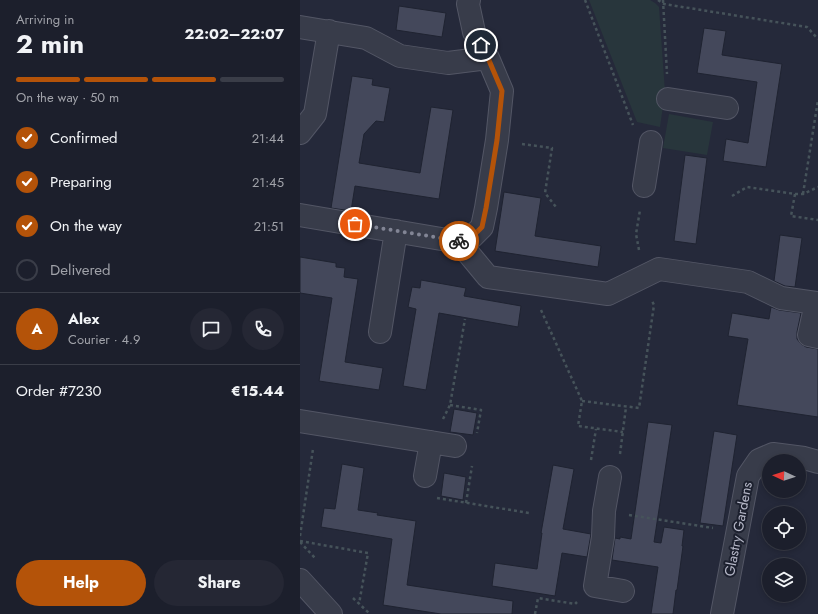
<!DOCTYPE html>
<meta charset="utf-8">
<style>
:root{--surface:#1c1f2c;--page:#252734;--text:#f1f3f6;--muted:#a0a2a9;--line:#3a3d48;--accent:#b45309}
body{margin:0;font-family:Jost,sans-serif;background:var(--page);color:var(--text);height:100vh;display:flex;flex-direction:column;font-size:15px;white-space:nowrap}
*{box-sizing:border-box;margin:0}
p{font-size:13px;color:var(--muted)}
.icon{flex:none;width:22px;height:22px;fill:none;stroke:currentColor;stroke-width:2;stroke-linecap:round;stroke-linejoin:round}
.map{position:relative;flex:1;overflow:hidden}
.sheet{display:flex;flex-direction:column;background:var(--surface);width:300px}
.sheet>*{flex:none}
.needle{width:26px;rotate:273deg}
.controls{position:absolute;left:462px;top:454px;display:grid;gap:8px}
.controls a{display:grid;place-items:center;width:44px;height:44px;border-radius:50%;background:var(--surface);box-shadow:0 2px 6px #0003,0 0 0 1px var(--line);font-size:20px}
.pin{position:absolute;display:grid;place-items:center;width:34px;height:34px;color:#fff;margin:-17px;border:2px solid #fff;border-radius:50%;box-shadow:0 1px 4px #0007}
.courier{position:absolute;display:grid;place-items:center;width:40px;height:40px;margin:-20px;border:3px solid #b45309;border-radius:50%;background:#fff;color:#222;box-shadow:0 1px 5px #0007}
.headline em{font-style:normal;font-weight:700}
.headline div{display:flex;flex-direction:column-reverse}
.headline{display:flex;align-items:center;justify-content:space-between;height:68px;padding:0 16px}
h1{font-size:26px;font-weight:700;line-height:30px}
.bar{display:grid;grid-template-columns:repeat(4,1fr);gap:6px 4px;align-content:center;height:48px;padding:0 16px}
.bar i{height:5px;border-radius:3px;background:var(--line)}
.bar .selected{background:var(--accent)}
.bar p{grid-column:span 4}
.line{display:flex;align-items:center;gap:10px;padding:0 16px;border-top:1px solid var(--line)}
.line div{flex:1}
.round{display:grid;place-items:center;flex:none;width:42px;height:42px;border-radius:21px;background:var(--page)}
ol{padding:0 16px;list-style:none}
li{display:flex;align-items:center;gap:12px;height:44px}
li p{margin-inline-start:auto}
li .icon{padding:4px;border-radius:50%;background:var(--accent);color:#fff;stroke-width:4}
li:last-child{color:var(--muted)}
li i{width:22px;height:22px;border:2px solid var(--line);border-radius:50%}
.cta{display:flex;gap:8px;margin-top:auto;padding:8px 16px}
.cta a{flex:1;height:46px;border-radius:24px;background:var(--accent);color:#fff;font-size:16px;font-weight:700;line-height:46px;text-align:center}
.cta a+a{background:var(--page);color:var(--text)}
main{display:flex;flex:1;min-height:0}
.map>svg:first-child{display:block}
</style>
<main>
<section class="sheet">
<div class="headline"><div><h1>2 min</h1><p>Arriving in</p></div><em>22:02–22:07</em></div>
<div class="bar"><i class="selected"></i><i class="selected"></i><i class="selected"></i><i></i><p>On the way · 50 m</p></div>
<ol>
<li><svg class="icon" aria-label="check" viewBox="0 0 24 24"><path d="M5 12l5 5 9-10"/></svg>Confirmed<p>21:44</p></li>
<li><svg class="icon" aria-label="check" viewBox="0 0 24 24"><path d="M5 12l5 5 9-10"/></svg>Preparing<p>21:45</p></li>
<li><svg class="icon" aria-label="check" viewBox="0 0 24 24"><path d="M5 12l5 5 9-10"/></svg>On the way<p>21:51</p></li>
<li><i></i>Delivered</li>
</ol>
<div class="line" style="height:72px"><b class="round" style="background:var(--accent);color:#fff">A</b><div><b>Alex</b><p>Courier · 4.9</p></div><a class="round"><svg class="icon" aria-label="chat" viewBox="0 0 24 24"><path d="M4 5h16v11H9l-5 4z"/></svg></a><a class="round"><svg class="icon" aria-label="phone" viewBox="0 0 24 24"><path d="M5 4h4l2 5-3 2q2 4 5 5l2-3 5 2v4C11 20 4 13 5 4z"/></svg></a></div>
<div class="line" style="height:52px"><div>Order #7230</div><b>€15.44</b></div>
<div class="cta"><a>Help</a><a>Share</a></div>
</section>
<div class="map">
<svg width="518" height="614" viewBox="0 0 518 614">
<rect width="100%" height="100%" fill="#25293a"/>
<!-- green -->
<path fill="#28363c" d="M289,0H350L355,3L359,7L365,92L360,127L337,122Z
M369,114L413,122L407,155L363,148Z"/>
<!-- building -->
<path fill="#44485b" stroke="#1f2331" d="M99,6L146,13L142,37L96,30Z
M404,28L426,31L422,55L482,64L466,167L423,161L426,139L448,143L457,82L397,73Z
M52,76L73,79L72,85L90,88L84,122L76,121L64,134L59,163L120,173L131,107L153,110L139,199L55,186L51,211L31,208Z
M385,155L407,158L396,244L374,241Z
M204,192L241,198L235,236L301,246L298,267L195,251Z
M480,235L502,238L495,287L485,286L474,281Z
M0,257L36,263V267L45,268L44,277L58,279L45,362L83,368L79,390L19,381L32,298L0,293Z
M121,280L166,288L164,296L221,306L218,327L139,313L126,390L103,386L116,309L108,307L112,287L120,288Z
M471,307L479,310L501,313L497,332V339L501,344L506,347L518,349V417L437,405L448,339L428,336L432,313L469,319Z
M154,409L177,413L173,435L150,432Z
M348,422L372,425L354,542L361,543L364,527L384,530L382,546H383L377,590H376L373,614H351L358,567L312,560L315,538L320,539V537L331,539Z
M414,431L437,435L423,526L400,523Z
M42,464L64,468L58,510L78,513L77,515L116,521L107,585L213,601L212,614H141L83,605L92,539L21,527L24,508L35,509Z
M253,465L274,469L263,529L291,534L287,557L262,553L255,596L192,586L195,563L237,569L242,533H241Z
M144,473L166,477L163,500L141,496Z"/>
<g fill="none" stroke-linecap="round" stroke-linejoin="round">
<!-- minor casing -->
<g stroke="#535665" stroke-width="24">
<path id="minor" d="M0,27L66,38L100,56L148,63L188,58
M368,99L427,108
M0,133L15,114L29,31
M344,186L351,142
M0,215L159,242L172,237L182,227L186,208L197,140L202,91L188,58L174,32L168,4L169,0
M159,242L188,277L308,294L359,269L448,282L481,298L516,303L509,335L518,337
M80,332L96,231
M0,421L155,446
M125,476L131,442
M310,477L304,511L303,537L295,586L323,591
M0,580L31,614
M422,614L448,476L459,460L473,454L504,458L518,462"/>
</g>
<!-- path -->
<path stroke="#46535a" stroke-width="2.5" stroke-dasharray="3 3" stroke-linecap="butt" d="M285,0L333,125
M358,0L364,4L507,27L518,39
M363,0L367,74
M222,144L252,148L245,193L256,207
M495,194L491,216L518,220
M503,194L518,100
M432,196L447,187L495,194H503L518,187
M339,250L336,234L340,210
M241,310L282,401L278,426L323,432
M282,401L339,408L354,305L352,301
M150,405L181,410L177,433
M143,419L150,405L165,319
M320,454L326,407
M291,460L296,429
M137,498L229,513
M166,503L172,466
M329,515L413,528
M0,536L13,449
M0,541L68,553L59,604
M0,542L15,558
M53,598L70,614
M235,614L238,598L275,604L277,602"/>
<!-- minor -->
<use href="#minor" stroke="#383c4a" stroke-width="22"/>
</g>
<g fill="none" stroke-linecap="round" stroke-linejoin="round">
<!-- done -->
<path stroke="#828595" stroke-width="4" stroke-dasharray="0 7.2" d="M55,224L159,241"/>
<!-- route -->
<path stroke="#b45309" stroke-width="5" d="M159,241L172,237L182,227L186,208L197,140L202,91L188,58L181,45"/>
</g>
<g text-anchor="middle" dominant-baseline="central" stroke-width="4" stroke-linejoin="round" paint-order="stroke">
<!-- street labels -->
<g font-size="14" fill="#b4b6c6" stroke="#1d212f">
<text transform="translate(438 529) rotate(-79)">Glastry Gardens</text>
</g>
</g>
</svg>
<div class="controls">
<a><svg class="needle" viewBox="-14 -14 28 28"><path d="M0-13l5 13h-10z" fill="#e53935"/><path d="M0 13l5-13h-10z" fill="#a0a2a9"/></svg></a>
<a><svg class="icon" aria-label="locate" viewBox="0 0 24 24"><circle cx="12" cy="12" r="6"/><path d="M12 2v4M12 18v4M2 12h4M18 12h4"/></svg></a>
<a><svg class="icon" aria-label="layers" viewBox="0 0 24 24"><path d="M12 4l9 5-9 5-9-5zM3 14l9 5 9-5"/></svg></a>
</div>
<div class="pin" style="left:55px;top:224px;background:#ea580c"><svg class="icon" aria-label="bag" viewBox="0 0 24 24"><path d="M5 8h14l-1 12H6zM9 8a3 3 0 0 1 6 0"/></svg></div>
<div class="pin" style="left:181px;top:45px;background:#1f2937"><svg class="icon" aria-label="home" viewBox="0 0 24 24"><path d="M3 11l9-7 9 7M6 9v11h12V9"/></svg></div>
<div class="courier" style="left:159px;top:241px"><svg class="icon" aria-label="bike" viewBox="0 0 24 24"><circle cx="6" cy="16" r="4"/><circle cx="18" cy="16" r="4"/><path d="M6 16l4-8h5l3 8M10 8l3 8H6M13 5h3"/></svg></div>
</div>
</main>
